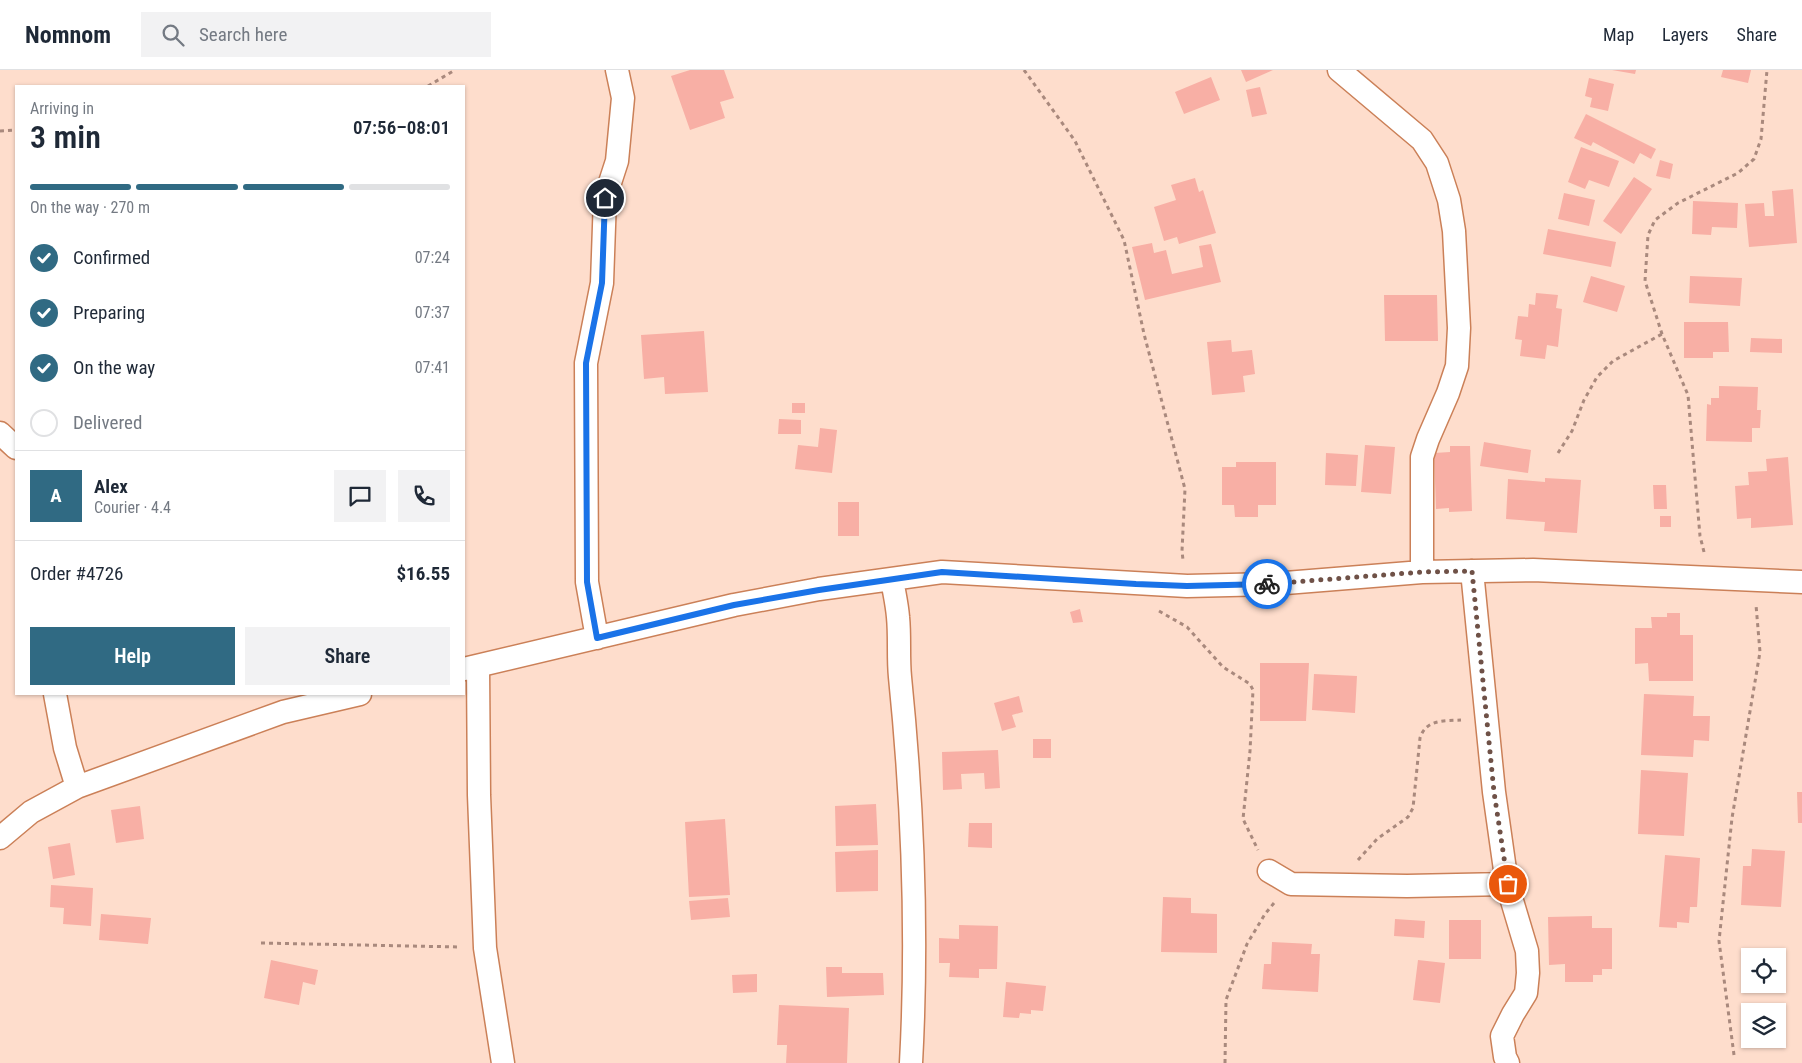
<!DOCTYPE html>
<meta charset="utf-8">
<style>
:root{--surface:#fff;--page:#f2f2f3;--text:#1f2937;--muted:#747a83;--line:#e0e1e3;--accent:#306a83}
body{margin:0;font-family:"Roboto Condensed",sans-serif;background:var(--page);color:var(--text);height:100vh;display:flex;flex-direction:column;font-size:19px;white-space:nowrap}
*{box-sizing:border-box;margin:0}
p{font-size:16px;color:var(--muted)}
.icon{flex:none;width:28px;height:28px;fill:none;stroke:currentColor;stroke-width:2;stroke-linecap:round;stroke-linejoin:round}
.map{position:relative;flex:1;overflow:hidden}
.details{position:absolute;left:15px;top:15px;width:450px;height:610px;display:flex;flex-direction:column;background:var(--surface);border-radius:0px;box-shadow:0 1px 4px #0004}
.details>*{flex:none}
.tools{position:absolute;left:1741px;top:878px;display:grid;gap:10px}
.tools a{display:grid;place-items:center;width:45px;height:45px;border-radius:0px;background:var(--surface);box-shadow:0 1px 4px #0004;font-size:25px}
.pin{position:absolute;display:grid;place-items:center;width:42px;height:42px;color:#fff;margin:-21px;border:2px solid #fff;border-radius:50%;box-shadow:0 1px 5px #0007}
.courier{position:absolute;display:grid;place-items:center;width:50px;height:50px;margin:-25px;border:4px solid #1a73e8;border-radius:50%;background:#fff;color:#222;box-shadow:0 1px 6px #0007}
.head em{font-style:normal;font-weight:600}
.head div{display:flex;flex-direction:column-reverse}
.head{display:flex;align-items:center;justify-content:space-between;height:85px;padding:0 15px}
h1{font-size:32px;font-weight:600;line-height:38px}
.bar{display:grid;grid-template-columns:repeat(4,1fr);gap:8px 5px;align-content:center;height:60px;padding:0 15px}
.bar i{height:6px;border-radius:4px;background:var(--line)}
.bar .active{background:var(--accent)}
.bar p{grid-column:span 4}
.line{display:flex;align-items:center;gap:12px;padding:0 15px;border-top:1px solid var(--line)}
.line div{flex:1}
.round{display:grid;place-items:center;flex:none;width:52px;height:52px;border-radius:0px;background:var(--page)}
ol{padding:0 15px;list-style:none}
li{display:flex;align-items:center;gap:15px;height:55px}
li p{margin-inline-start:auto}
li .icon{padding:5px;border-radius:50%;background:var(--accent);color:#fff;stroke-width:4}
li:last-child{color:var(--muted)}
li i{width:28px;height:28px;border:2px solid var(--line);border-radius:50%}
.cta{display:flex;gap:10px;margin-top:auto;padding:10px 15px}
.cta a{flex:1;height:58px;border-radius:0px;background:var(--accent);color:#fff;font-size:20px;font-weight:600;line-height:58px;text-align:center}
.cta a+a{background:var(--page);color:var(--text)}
header{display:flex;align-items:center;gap:30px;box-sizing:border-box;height:70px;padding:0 25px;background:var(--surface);border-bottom:1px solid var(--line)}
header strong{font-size:24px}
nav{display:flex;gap:28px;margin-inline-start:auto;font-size:18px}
.search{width:350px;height:45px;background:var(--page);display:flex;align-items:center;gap:12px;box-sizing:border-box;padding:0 18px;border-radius:0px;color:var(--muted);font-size:19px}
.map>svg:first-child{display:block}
</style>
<header>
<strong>Nomnom</strong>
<div class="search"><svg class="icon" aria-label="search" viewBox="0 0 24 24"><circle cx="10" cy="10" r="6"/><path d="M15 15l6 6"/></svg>Search here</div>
<nav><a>Map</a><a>Layers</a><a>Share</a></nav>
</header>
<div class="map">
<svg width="1802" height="993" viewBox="0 0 1802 993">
<rect width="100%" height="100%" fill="#feddcc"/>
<!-- building -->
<path fill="#f8afa5" d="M690,0H724L734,28L720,32L725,48L690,60L671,6Z
M1241,0H1273L1246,12Z
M1612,0H1636L1635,4Z
M1723,0H1751L1748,13L1721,7Z
M1211,7L1220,30L1184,44L1175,22Z
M1589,8L1614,14L1608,41L1590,37L1592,28L1585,26Z
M1260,17L1267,44L1252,47L1246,20Z
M1586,44L1656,79L1651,89L1640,83L1634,94L1593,72L1591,76L1574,68Z
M1581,77L1619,91L1609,117L1589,110L1585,119L1568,112Z
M1660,90L1673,94L1670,109L1656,106Z
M1634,107L1652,119L1621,164L1603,151Z
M1195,108L1199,122L1203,120L1216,163L1179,174L1177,167L1164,171L1154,137L1176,130L1171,115Z
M1793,119L1797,173L1749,177L1745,134L1764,133L1765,146H1774L1772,121Z
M1564,123L1595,130L1589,156L1558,149Z
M1693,131L1738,133L1737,158L1712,157L1711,165L1692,164Z
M1548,159L1616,172L1611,197L1543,184Z
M1152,173L1154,183L1166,180L1172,204L1203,197L1199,176L1211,174L1221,212L1145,230L1132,177Z
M1591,206L1625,216L1617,242L1583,232Z
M1690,206L1742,208L1740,236L1689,233Z
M1536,223L1558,225L1556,238L1562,239L1558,277L1547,275L1545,289L1520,286L1522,270L1515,269L1518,246L1528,247L1529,234L1535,235Z
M1384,225H1437L1438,271H1385Z
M1684,252H1728L1729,282H1713V288H1684Z
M704,261L708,322L665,324L664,307L644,309L641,265Z
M1751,268L1782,269V283L1750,282Z
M1231,270L1232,282L1252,280L1255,304L1243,306L1245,322L1212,325L1207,272Z
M1719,316L1758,317L1757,340H1761L1760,358H1752V372L1706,371L1707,334L1711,335V328H1719Z
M792,333H805V343H792Z
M779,349L801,350V364H778Z
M820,358L837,360L832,403L795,399L798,375L818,377Z
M1484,372L1531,380L1528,403L1480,396Z
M1365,375L1395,377L1391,424L1361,422Z
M1450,376H1470L1472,441L1449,442V438L1436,439L1434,383L1450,382Z
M1326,383L1358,385L1356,416L1325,415Z
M1788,387L1793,455L1751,458V448L1737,449L1735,416L1749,415L1748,402L1767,401L1766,389Z
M1236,392H1276V435H1258V447H1235L1234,435H1222V397H1236Z
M1545,408L1581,410L1577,463L1544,461L1545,452L1506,449L1508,409L1545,412Z
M1653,415H1666L1667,439H1654Z
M838,432H859V466H838Z
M1660,446H1671V457H1660Z
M1080,539L1083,552L1073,553L1070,542Z
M1667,543H1680V565H1693V611H1649L1648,593L1635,594V558H1652L1651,547H1667Z
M1260,593H1309L1306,651H1260Z
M1314,604L1357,606L1355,643L1312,640Z
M1644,624L1694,626L1693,646H1710L1709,671L1694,670L1693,687L1641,685Z
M1019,626L1023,642L1012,645L1016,657L1002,661L994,633Z
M1033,669H1051V688H1033Z
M998,680L1000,718L985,719L984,703L961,704L962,719L943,720L942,682Z
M1641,700L1688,703L1684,766L1638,764Z
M1797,722H1802V753H1798Z
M876,734L878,775L836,776L835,736Z
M140,736L144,769L116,773L111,740Z
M725,749L730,825L689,827L685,752Z
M969,753H992V778L968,777Z
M70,773L75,805L53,809L48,777Z
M1752,779L1785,781L1781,837L1741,835L1743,796H1751Z
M878,780V821L836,822L835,782Z
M1665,785L1700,788L1697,837H1690L1689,853L1677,852V858L1659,857Z
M51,815L93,818L91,856L63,854L64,838L50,837Z
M1163,827L1191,828V843L1217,844V883L1161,882Z
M728,828L730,847L691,850L689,831Z
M101,844L151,848L148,874L99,870Z
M1592,846V858H1612V899H1602V905H1593V912H1565V894L1549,895L1548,847Z
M1395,849L1425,851L1424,868L1394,866Z
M1449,850H1481V889H1449Z
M959,855L998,856L997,899H979V908L949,907L950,893H939V868L959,869Z
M1272,872L1312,874L1311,884H1320L1318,922L1262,919L1264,894H1271Z
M271,890L318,900L315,915L303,912L299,935L264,928Z
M1418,890L1445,893L1440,933L1413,930Z
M826,897H842V903H883L884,925L827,927Z
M757,904V922L733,923L732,905Z
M1006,912L1046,916L1043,941L1031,940V944L1020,943L1019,948L1003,947Z
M779,935L849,938L847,993H786L787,975H777Z"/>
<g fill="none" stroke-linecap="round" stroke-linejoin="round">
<!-- street casing -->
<g stroke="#cb8058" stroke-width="25">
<path id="street" d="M1339,0L1422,70L1437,93L1449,130L1454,161L1459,258L1457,296L1448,323L1428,369L1422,387V502
M0,363L16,378
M1472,501L1494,722L1507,814L1527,881L1528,903L1526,923L1513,944L1502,966L1505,987L1508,993
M892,509C894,522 897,534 898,547C900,567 898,587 900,607C913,736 918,864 911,993
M597,568L587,512L586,293L602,213L605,128L617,91L623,28L617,0
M478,596L479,725L485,878L503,993
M464,599L734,535L819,519L942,502L1187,516L1273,514L1422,502L1533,500L1802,512
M55,624L65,678L77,717
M0,768L31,742L77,717L283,642L360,624
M1269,801L1291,814L1407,816L1507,814"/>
</g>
<!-- path -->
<path stroke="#a9897d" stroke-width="3" stroke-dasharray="4 4" stroke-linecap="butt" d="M1024,0L1075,71L1124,170L1144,264L1185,419L1182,481L1183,490
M428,16L455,0
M0,61L16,60
M1558,383L1572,361L1584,330L1597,307L1613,291L1662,264
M1704,482L1700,466L1688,325L1662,264L1645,211L1648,165L1655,150L1678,133L1738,103L1754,89L1761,69L1767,0
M1159,541L1187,557L1223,597L1250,614L1253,620L1250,681L1243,749L1258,780
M1358,790L1377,769L1408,747L1413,738L1420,668C1426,649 1444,651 1461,650
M261,873L460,877
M1734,985L1719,871L1732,748L1760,582L1756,535
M1225,993L1226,930L1247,874L1265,844L1274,833"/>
<!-- street -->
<use href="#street" stroke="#fff" stroke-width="22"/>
</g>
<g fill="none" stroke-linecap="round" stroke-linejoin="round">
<!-- done -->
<path stroke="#6f5147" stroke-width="5" stroke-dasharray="0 9" d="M1267,514L1422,502L1472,501L1494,722L1508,814"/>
<!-- route -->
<path stroke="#1a73e8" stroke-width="6" d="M605,128L602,213L586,293L587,512L597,568L734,535L819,520L942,502L1136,514L1187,516L1267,514"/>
</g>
</svg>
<div class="tools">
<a><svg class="icon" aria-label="locate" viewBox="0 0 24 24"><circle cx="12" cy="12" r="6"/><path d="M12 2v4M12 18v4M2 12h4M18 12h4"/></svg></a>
<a><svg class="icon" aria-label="layers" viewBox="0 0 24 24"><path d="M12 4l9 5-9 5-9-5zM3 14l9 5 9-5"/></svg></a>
</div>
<div class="pin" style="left:1508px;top:814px;background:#ea580c"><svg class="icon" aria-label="bag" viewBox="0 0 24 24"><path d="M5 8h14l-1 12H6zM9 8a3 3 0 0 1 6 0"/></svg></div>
<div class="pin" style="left:605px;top:128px;background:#1f2937"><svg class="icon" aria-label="home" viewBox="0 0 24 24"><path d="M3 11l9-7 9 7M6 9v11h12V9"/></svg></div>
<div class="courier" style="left:1267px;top:514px"><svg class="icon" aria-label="bike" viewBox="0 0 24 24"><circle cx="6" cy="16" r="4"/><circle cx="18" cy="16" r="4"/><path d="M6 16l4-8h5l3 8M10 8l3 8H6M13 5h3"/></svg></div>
<section class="details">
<div class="head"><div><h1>3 min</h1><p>Arriving in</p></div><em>07:56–08:01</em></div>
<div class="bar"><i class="active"></i><i class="active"></i><i class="active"></i><i></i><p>On the way · 270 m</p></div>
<ol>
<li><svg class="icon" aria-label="check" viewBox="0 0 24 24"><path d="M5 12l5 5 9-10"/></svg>Confirmed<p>07:24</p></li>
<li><svg class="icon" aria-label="check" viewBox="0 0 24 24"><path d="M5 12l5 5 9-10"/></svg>Preparing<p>07:37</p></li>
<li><svg class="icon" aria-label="check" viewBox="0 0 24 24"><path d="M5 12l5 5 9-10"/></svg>On the way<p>07:41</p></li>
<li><i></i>Delivered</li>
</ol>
<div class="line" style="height:90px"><b class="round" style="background:var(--accent);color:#fff">A</b><div><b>Alex</b><p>Courier · 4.4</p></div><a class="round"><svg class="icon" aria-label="chat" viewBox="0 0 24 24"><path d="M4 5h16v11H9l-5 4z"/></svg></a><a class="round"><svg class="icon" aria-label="phone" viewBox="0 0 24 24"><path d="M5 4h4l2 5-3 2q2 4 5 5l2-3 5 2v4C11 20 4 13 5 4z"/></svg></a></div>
<div class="line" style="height:65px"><div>Order #4726</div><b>$16.55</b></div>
<div class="cta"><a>Help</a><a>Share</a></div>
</section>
</div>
